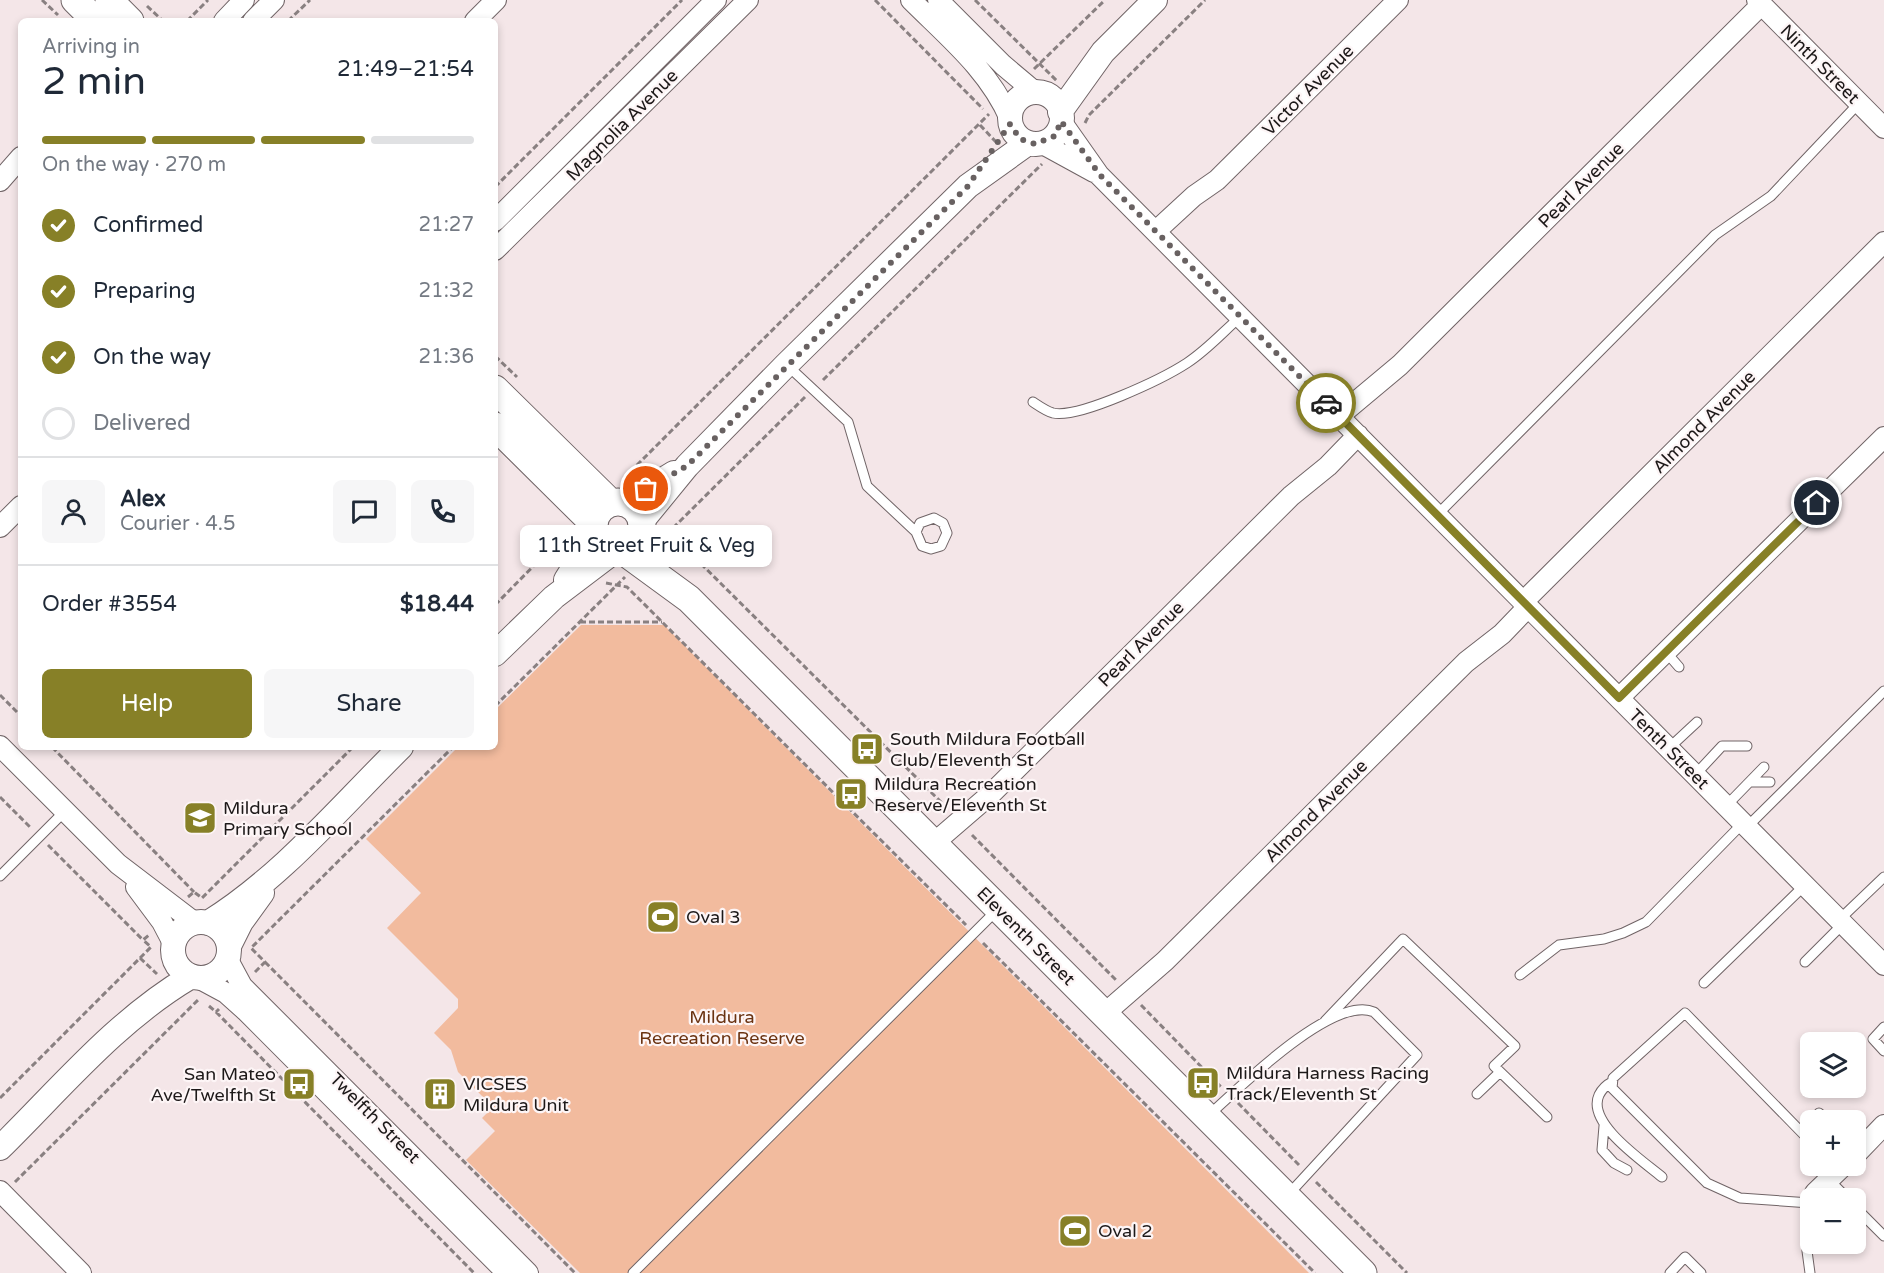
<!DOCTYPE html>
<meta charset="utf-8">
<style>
:root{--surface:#fff;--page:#f6f6f7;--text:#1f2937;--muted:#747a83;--line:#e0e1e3;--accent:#878027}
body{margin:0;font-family:"Varela Round",sans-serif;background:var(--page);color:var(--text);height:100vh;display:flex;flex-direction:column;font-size:22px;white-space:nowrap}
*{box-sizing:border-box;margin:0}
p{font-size:20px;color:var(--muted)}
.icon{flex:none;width:33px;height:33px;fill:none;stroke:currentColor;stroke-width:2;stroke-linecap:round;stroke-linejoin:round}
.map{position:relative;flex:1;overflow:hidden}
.sheet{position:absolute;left:18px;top:18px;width:480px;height:732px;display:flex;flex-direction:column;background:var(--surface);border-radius:9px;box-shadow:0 3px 9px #0003}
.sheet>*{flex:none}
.controls{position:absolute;left:1800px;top:1032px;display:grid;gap:12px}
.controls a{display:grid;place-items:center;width:66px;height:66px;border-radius:9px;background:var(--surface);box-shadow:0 3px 9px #0003;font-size:30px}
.pin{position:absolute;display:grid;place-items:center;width:51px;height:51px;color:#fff;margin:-26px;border:3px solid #fff;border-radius:50%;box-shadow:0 2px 6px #0007}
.courier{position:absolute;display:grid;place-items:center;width:60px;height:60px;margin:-30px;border:4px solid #878027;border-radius:50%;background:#fff;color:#222;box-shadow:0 2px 8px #0007}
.bubble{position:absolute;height:42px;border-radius:9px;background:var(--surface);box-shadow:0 3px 9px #0003;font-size:20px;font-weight:600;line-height:42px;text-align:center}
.head em{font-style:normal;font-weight:600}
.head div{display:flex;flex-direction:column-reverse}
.head{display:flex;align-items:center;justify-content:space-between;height:102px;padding:0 24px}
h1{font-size:39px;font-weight:600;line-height:45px}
.bar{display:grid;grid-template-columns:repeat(4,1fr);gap:9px 6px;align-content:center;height:72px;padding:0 24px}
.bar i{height:8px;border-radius:4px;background:var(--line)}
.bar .selected{background:var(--accent)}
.bar p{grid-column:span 4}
.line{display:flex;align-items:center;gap:15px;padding:0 24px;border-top:2px solid var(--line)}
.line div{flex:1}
.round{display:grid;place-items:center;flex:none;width:63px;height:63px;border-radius:9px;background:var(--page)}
ol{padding:0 24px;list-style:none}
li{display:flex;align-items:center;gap:18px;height:66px}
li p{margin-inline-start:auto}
li .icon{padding:6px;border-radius:50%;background:var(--accent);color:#fff;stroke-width:4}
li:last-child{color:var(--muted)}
li i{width:33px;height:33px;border:3px solid var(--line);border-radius:50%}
.primary-button{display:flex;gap:12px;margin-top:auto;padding:12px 24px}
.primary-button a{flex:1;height:69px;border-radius:9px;background:var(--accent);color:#fff;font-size:24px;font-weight:600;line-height:69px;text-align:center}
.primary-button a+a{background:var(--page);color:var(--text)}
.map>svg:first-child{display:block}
</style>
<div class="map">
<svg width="1884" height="1273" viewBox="0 0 1884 1273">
<rect width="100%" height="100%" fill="#f4e6e8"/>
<!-- green -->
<path fill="#f2bb9e" d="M581,625H664L1309,1273H580L466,1160L495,1131L482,1118L493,1107L458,1072L451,1050L434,1033L458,1008V999L387,928L421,893L366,839L458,747H495V710Z"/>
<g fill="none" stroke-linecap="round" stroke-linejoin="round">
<!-- service casing -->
<g stroke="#706466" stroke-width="11">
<path id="service" d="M788,366L848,422L867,486L916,532L922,546L931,549L941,546L947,533L943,523L934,518L920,523L916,532
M1033,402C1039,406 1046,411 1053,413C1079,419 1164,378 1187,363C1207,350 1223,332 1240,317
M1437,515L1715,235L1771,196L1859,103
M1666,652L1679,667
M1669,748L1697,722
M1695,775L1722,746H1747
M1750,782H1770
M1726,806L1764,767
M1747,827L1884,691
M0,876L65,811
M1839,920L1884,877
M1805,962L1843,924
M1520,975L1559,945L1604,939L1623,933L1646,922L1743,823
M1704,983L1805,885
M1325,1021L1403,939L1515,1046L1494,1066L1547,1117
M1884,1027L1873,1039L1884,1051
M1612,1082C1606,1085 1602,1089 1599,1095C1586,1123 1643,1161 1662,1177
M1477,1094L1500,1072
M1819,1113L1826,1120
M1208,1116C1238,1089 1333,994 1374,1012L1417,1055L1288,1195
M1604,1126L1602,1150L1614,1163L1627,1170
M1810,1141L1685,1013L1613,1078L1612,1088L1707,1183L1740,1198L1810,1203
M1829,1180L1847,1198
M1856,1208L1884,1236
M633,1273L997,910
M1670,1273L1685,1257L1701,1273
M1810,1273L1807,1251L1810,1227"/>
</g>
<!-- minor casing -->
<g stroke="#706466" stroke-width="22">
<path id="minor" d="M911,0C948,37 989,70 1010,119
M938,0L1003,65L1035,92
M1757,0L1884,128
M224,21L244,0
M253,21L274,0
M475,21L496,0
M1061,121L1099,175L1884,965
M1041,143L1094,172
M0,181L21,157
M495,221L716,0
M1156,231L1194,196L1217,180L1398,0
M495,250L748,0
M1339,416L1400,365L1761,5
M0,527L21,506
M1523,602L1884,242
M1619,698L1884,437
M0,746L118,864L194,922
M934,843L992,793L1291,496L1328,466L1358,435
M136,887L162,922L173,943
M228,960L242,986L528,1273
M200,979L226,993L246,1011L507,1273
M1104,1014L1165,961L1466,662L1502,634L1528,607
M1856,1154L1884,1125
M0,1191L81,1273
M1815,1193L1843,1166"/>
</g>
<!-- tertiary casing -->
<g stroke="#706466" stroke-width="26">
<path id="tertiary" d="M1010 118a26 26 0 1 1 52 0a26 26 0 1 1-52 0Z
M1060,112L1103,52L1155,0
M625,503L674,473
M642,521L687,466L786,365L968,186L1028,143
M566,580L595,534
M495,654L554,597L616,550
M173 950a28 28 0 1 1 56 0a28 28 0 1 1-56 0Z
M208,923C282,877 339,808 401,747
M229,946L241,922L262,893
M0,1148C60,1089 117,1020 190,977"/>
</g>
<!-- secondary casing -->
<g stroke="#706466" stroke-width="29">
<path id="secondary" d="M75,0L96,21
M109,0L130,21
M495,389L611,503
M495,426L594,524
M594 526a24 24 0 1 1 48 0a24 24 0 1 1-48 0Z
M622,550L689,599L1363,1273"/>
</g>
<!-- path -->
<path stroke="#898081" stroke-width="3" stroke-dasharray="6 3" stroke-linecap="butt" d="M42,0L58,15
M875,0L983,109
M975,0L1057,81
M147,6L163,21
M187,21L208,0
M288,21L310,0
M1034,69L1105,0
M1085,123L1089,115L1205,0
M980,125L996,142
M495,187L682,0
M495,356L517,377
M823,380L1042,164
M624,478L989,114
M669,532L947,808
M656,549L669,532L805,397
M606,583L627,587L966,925
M495,605L569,530
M580,622H662
M0,695L21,716
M495,706L625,577
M52,747L194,892
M0,797L30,827
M972,835L1117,981
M48,845L143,940
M188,897L194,892L202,898L353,747
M983,943L1315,1273
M140,958L157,974
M265,962L575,1273
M255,972L265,962L251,948L453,747
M1141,1005L1222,1088
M209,1006L216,1012L219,1009
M216,1012L474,1273
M0,1098L151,947L143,940L149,935
M1238,1103L1299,1165
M15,1182L200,998
M1316,1182L1407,1273"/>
<!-- service -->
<use href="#service" stroke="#fff" stroke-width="9"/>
<!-- minor -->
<use href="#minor" stroke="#fff" stroke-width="20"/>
<!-- tertiary -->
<use href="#tertiary" stroke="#fff" stroke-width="24"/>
<!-- secondary -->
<use href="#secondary" stroke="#fff" stroke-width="27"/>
</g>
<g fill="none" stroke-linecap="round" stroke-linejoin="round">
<!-- done -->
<path stroke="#686161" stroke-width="6" stroke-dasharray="0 10.8" d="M646,489L687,466L968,186L1010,124L1020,139L1035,144L1055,136L1061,121L1100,175L1326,403"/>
<!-- route -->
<path stroke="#878027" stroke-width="8" d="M1326,403L1619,698L1817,503"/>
</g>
<!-- icons -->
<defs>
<g id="bus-square" transform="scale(1.725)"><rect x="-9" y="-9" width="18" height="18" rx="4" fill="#878027" stroke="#fdf5f6"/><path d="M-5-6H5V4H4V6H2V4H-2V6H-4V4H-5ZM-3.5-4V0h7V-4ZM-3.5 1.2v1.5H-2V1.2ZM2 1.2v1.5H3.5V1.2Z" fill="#fff"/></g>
<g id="school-square" transform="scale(1.725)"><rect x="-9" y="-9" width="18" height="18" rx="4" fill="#878027" stroke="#fdf5f6"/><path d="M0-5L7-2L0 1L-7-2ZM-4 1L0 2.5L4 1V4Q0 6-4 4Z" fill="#fff"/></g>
<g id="stadium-square" transform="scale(1.725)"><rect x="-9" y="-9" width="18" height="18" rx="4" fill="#878027" stroke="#fdf5f6"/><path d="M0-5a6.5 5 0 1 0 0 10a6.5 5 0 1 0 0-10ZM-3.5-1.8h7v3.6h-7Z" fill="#fff"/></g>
<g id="building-square" transform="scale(1.725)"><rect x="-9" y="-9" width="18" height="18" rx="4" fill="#878027" stroke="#fdf5f6"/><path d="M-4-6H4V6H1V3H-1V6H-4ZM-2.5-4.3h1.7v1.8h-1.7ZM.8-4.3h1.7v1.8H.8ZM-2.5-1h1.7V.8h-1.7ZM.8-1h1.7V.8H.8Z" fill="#fff"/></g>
</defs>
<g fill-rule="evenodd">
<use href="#bus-square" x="867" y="749"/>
<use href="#bus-square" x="851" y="794"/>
<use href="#school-square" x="200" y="818"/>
<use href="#stadium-square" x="663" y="917"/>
<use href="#bus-square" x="1203" y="1083"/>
<use href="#bus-square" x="299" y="1084"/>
<use href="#building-square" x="440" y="1094"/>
<use href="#stadium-square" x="1075" y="1231"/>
</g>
<g text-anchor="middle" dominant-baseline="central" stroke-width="4.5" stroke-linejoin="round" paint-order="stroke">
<!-- street labels -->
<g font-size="18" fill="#1d1919" stroke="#fdf5f6">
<text transform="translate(1820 64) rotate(45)">Ninth Street</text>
<text transform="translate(1308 90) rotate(-45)">Victor Avenue</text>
<text transform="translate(622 125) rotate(-45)">Magnolia Avenue</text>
<text transform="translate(1581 185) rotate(-45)">Pearl Avenue</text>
<text transform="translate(1704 422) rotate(-45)">Almond Avenue</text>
<text transform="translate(1141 644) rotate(-45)">Pearl Avenue</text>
<text transform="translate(1669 749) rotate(45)">Tenth Street</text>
<text transform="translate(1316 811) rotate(-45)">Almond Avenue</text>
<text transform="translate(1026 936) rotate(45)">Eleventh Street</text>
<text transform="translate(375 1118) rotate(45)">Twelfth Street</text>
</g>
<!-- poi labels -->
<g font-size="18" fill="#1d1919" stroke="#fdf5f6" text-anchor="start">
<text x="890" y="739">South Mildura Football<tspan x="890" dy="21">Club/Eleventh St</tspan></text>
<text x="874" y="784">Mildura Recreation<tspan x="874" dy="21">Reserve/Eleventh St</tspan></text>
<text x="223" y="808">Mildura<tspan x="223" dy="21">Primary School</tspan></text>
<text x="686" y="917">Oval 3</text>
<text x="1226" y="1073">Mildura Harness Racing<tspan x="1226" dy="21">Track/Eleventh St</tspan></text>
<text x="276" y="1074" text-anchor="end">San Mateo<tspan x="276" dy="21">Ave/Twelfth St</tspan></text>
<text x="463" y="1084">VICSES<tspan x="463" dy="21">Mildura Unit</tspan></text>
<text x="1098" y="1231">Oval 2</text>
</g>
<!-- park labels -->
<g font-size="18" fill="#6b3311" stroke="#fdf5f6">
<text x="722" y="1017">Mildura<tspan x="722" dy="21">Recreation Reserve</tspan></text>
</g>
</g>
</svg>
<div class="controls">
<a><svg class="icon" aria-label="layers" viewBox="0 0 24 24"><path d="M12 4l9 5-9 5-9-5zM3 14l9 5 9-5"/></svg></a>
<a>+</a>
<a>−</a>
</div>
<div class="pin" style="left:646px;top:489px;background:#ea580c"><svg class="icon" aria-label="bag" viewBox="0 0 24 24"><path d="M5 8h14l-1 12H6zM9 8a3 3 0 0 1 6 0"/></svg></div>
<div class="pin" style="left:1817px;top:503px;background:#1f2937"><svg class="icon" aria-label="home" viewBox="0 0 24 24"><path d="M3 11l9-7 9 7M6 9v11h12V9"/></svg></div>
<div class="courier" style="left:1326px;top:403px"><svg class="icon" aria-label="car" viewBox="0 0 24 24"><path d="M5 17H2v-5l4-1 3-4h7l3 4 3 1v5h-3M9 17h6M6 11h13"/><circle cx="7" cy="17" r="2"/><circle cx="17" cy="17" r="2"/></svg></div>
<div class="bubble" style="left:520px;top:525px;width:252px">11th Street Fruit &amp; Veg</div>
<section class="sheet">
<div class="head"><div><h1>2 min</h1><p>Arriving in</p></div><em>21:49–21:54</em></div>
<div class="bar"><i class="selected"></i><i class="selected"></i><i class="selected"></i><i></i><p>On the way · 270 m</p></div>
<ol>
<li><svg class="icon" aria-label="check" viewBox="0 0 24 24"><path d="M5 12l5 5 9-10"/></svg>Confirmed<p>21:27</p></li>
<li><svg class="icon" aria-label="check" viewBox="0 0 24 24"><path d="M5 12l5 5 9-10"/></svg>Preparing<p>21:32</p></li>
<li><svg class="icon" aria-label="check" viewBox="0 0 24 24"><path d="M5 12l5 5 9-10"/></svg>On the way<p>21:36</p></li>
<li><i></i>Delivered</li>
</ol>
<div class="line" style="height:108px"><a class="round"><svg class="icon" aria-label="person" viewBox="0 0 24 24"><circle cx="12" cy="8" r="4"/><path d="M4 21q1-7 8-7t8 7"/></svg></a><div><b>Alex</b><p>Courier · 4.5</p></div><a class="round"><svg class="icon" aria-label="chat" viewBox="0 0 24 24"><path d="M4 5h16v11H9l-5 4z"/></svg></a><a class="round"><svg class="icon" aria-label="phone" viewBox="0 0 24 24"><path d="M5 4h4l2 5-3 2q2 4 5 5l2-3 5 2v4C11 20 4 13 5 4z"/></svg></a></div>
<div class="line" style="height:78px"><div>Order #3554</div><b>$18.44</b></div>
<div class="primary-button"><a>Help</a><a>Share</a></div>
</section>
</div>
